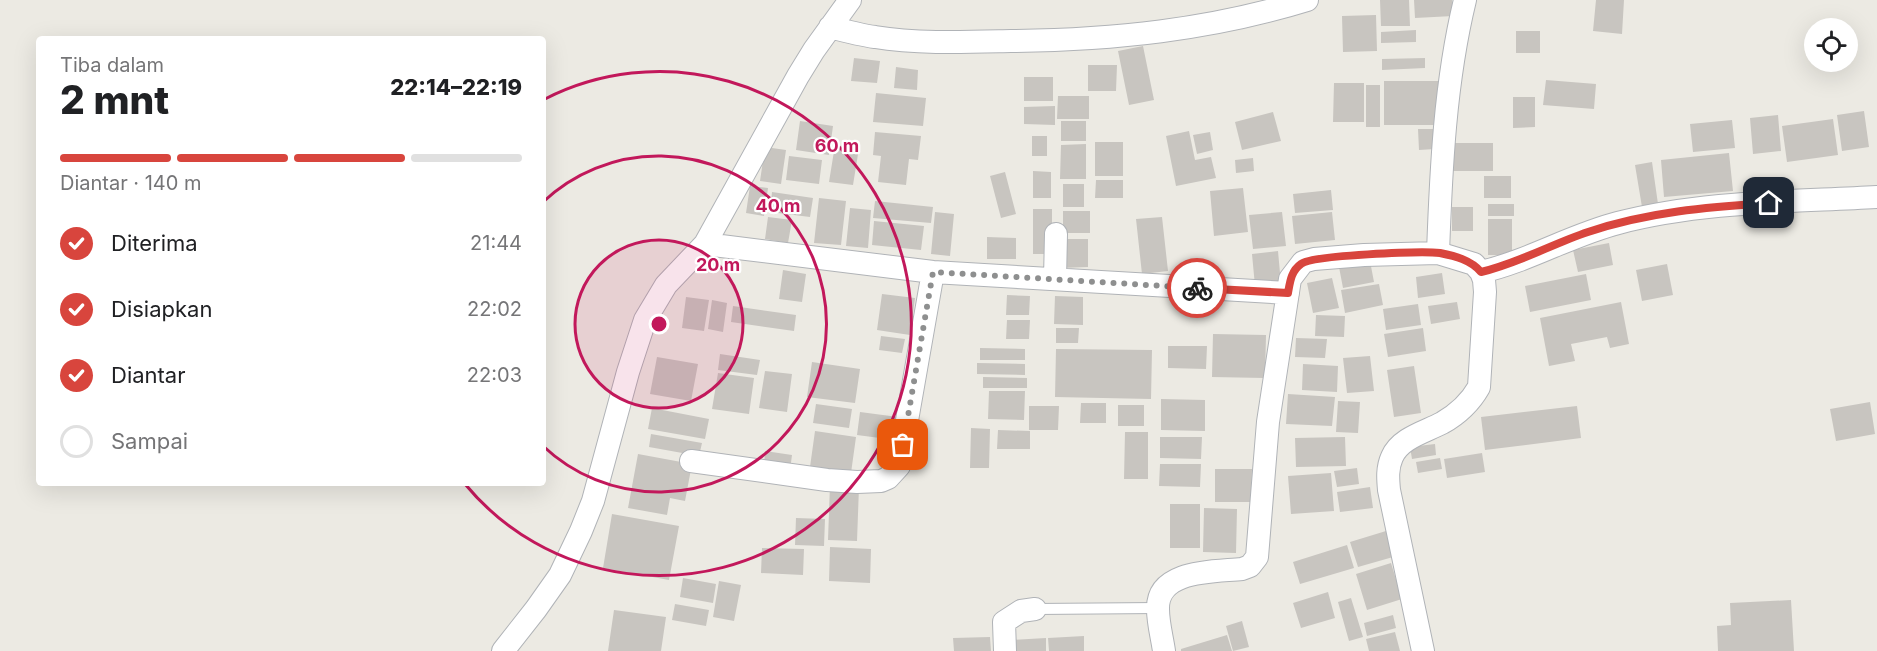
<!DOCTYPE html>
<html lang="id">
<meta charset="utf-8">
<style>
:root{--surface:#fff;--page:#f2f2f2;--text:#202124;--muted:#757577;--line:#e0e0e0;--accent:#d8453d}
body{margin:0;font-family:Inter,sans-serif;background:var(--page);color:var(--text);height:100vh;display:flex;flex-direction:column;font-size:22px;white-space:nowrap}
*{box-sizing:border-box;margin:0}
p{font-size:20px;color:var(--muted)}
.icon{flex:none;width:33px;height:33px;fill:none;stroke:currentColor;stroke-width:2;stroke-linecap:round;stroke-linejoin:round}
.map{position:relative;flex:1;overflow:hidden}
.sheet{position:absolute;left:36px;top:36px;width:510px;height:450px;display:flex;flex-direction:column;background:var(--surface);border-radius:6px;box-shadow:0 6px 24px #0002}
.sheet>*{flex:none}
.tools{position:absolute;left:1804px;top:18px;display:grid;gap:12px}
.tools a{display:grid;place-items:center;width:54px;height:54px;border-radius:50%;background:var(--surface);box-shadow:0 6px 24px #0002;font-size:30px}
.pin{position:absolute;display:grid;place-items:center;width:51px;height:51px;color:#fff;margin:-26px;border-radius:12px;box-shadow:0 3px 9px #0006}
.courier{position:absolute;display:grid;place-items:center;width:60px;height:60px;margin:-30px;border:4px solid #d8453d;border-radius:50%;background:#fff;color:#222;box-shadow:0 2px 8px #0007}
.head em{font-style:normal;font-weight:800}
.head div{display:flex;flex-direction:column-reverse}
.head{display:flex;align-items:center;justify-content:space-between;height:102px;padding:0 24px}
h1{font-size:39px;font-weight:800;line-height:45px}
.bar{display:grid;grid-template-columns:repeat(4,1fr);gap:9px 6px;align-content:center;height:72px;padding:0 24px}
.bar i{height:8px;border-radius:4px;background:var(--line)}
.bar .active{background:var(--accent)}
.bar p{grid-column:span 4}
ol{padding:0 24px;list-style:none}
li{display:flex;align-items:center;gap:18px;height:66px}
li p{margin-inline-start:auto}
li .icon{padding:6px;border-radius:50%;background:var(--accent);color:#fff;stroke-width:4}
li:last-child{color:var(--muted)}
li i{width:33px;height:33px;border:3px solid var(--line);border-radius:50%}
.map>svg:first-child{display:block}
</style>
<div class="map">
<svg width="1877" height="651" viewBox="0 0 1877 651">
<rect width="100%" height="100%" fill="#eceae3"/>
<!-- building -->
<path fill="#c8c5c0" d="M1380,0H1409L1410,26H1381Z
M1414,0H1452L1453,16L1415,18Z
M1596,0H1624L1622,34L1593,31Z
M1376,15L1377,51L1343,52L1342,16Z
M1416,30V42L1381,43V32Z
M1516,31H1540V53H1516Z
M1143,46L1154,100L1129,105L1118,51Z
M854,58L880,61L877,83L851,81Z
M1425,58V68L1382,70V59Z
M1088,65H1117L1116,91H1088Z
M896,67L918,70L917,90L894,88Z
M1024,77H1053V101H1024Z
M1546,80L1596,84L1594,109L1543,105Z
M1384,81H1442V125H1384Z
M1334,83H1364V122H1333Z
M1366,85H1380V127H1366Z
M876,93L926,98L923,126L873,122Z
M1058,96H1089V119H1057Z
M1513,97H1535V127L1513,128Z
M1055,106V125L1024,124V107Z
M1864,111L1869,147L1842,151L1837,115Z
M1273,112L1281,141L1242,150L1235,122Z
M1778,115L1781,151L1753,154L1750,118Z
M1833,119L1838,155L1787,162L1782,126Z
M1732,120L1735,148L1693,152L1690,124Z
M800,121L833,126L829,155L796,150Z
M1061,121H1086V141H1061Z
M1418,129H1435V149L1419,150Z
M1189,131L1195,160L1211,157L1216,178L1176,186L1166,136Z
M875,132L921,136L918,160L909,159L906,185L878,182L881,156L873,155Z
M1210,132L1213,150L1197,154L1193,135Z
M1032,136H1047V156H1032Z
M1095,142H1123V176H1095Z
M1451,143H1493V171H1451Z
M1086,144V179H1060L1061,145Z
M835,145L859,148L853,185L829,182Z
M765,147L786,150L781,184L760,181Z
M1729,153L1733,191L1664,197L1661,160Z
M789,156L822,160L819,184L786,180Z
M1253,158L1254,171L1236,173L1235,160Z
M1652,162L1658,204L1642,207L1635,165Z
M1033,171L1051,172V198H1033Z
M1005,172L1016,214L1001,218L990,176Z
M1484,176H1511V198H1484Z
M1096,180H1123V198H1095Z
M1063,184H1084V207H1063Z
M750,186L768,188L764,216L746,213Z
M1243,188L1248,232L1214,236L1210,191Z
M1331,190L1333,210L1295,213L1293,194Z
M772,192L813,198L810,217L770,212Z
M819,198L846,201L841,245L814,243Z
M875,201L933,207L931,223L873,218Z
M1488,204H1514V216H1488Z
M1452,207H1473V231H1452Z
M850,208L871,210L868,248L846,246Z
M1033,209H1052V254H1033Z
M1063,211H1090V233H1063Z
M935,212L954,214L950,256L931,254Z
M1282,212L1286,246L1253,249L1249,215Z
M1332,212L1335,240L1295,244L1292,216Z
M768,217L792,220L788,243L765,239Z
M1162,217L1168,271L1142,274L1136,219Z
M1488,219H1512V255H1488Z
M874,221L924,226L921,250L872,245Z
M987,237L1016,238V259H987Z
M1060,239H1088V267L1060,268Z
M1609,243L1613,265L1578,272L1573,250Z
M1278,251L1281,284L1255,286L1252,254Z
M1370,261L1374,282L1343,288L1339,267Z
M1667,264L1673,295L1642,301L1636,270Z
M783,270L806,274L802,302L779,299Z
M1442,273L1445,294L1418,298L1416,277Z
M1586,274L1591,300L1530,312L1525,286Z
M1332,278L1339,308L1313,313L1307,283Z
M1379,284L1383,305L1345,313L1341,290Z
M882,294L915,298L910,335L877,330Z
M1007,295L1030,296L1029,315H1006Z
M1055,296L1083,297V325L1054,324Z
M686,297L709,300L704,331L682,328Z
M712,300L727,303L723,332L708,329Z
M1457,302L1460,319L1431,324L1428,306Z
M1621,302L1629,344L1610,348L1607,337L1571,344L1575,361L1549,366L1540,318Z
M1418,304L1421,325L1386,330L1383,309Z
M733,306L796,315L794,331L731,322Z
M1316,315L1345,316L1344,337L1315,336Z
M1007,320H1030L1029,339H1006Z
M1056,328H1079L1078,343H1056Z
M1423,328L1426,351L1388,357L1384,334Z
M1213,334L1266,335L1265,378L1212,377Z
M881,336L905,339L902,353L879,350Z
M1296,338L1327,339L1325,358L1295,357Z
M1168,346H1207L1206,369L1168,368Z
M980,348L1025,349V360H980Z
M1056,349L1152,350L1151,399L1055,397Z
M720,354L760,360L757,375L718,370Z
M1370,356L1374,391L1347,393L1343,358Z
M657,357L698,364L691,401L650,394Z
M812,362L860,369L855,403L807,397Z
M977,363L1025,364V375L977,374Z
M1303,364L1338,366L1337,392L1302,390Z
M1414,366L1421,413L1394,417L1387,370Z
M765,371L792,374L787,412L759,408Z
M718,373L754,378L749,414L712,409Z
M983,377L1027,378V388H983Z
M989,391H1025L1024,420L988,419Z
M1288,394L1335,397L1332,426L1286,424Z
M1161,399L1205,400V431L1161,430Z
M1338,401L1360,402L1358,433L1336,432Z
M1870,402L1875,434L1836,441L1830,409Z
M1081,403H1106V423H1080Z
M816,404L852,409L849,428L813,423Z
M1118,405H1144V426H1118Z
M1029,406H1059L1058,430H1029Z
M1577,406L1581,438L1485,450L1481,417Z
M652,408L709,419L705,439L648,429Z
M860,412L898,417L895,440L857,435Z
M971,428L990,429L989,468H970Z
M998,430L1030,431V449H997Z
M815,431L856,437L851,473L810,467Z
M1125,432H1148V479H1124Z
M651,434L702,443L699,456L649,447Z
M1160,437H1202L1201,459L1160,458Z
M1345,437L1346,466L1296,467L1295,438Z
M1435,444L1436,455L1412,459L1410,447Z
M765,451L792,455L790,470L764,466Z
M1482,453L1485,472L1447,478L1444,459Z
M638,454L692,464L685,501L670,498L667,515L628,508Z
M1440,458L1442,469L1418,473L1416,462Z
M1160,464H1201L1200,487L1159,486Z
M1357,468L1359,484L1337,487L1334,471Z
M1215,469H1252L1251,502H1215Z
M1331,473L1334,511L1291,514L1288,476Z
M830,485L859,487L857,541L828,540Z
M1370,487L1373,508L1340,512L1337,492Z
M1170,504H1200V548H1170Z
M1204,508L1237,509L1236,553L1203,552Z
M612,514L679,526L669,580L603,568Z
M796,518L825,519L824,546L795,545Z
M1386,531L1393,557L1358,567L1350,542Z
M1347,545L1354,568L1300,584L1293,562Z
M830,547L871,549L870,583L829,581Z
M762,548L804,549L803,575L761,573Z
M1391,563L1402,599L1367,610L1356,574Z
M683,578L716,584L713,603L680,597Z
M719,581L741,585L734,621L713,617Z
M1328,592L1335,618L1301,628L1293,603Z
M1351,598L1363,637L1349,641L1338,602Z
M1791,600L1794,651H1718L1717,626L1731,625L1730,603Z
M675,604L709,610L706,626L672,620Z
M614,610L666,617L661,651H608Z
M1393,615L1396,628L1367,636L1364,623Z
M1242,621L1249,647L1233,651L1226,626Z
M1395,632L1400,651H1369L1366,639Z
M1227,635L1232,651H1181V649Z
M1084,636V651H1049L1048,638Z
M990,637L991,651H954L953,638Z
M1046,638V651H1011V640Z"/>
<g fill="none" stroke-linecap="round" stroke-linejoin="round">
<!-- lane casing -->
<g stroke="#b0b3b7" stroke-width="12">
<path id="lane" d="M1035,609L1158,608"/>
</g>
<!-- street casing -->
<g stroke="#b0b3b7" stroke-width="24">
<path id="street" d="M830,27C845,31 860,35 875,37C917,44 967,42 1011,41C1112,40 1210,30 1307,0
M705,244L933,272L1288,293
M1438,253C1441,169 1445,82 1465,0
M1481,272C1529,261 1571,235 1618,223C1702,201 1791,202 1877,197
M1055,279L1056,234
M691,461L827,480L857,482L881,481L888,478L899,466L933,272
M503,651L536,609L560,575L581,531L593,501L628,372L645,320L666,285L705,244L798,76L814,50L850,0
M1005,651L1004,622L1021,611L1035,609
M1164,651C1162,637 1158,623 1158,609C1157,569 1215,572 1242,569L1250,566L1257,557L1268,422L1290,279L1303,262L1314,259L1364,255L1438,253L1474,264L1481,272L1484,280L1485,292L1479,387C1470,403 1458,414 1442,423C1425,432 1400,438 1392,457C1387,468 1388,479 1389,490L1423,651"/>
</g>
<!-- lane -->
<use href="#lane" stroke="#fff" stroke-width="10"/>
<!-- street -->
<use href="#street" stroke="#fff" stroke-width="22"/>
</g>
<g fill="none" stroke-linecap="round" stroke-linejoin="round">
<!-- done -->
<path stroke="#8e8f8f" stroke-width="6" stroke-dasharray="0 10.8" d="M903,445L933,272L1197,288"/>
<!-- route -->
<path stroke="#d8453d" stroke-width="8" d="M1197,288L1288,293C1290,282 1291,271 1301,264C1312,255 1422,251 1440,253C1455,256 1471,260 1481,272C1519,263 1552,244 1588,232C1647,212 1708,207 1769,203"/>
</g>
<!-- distance rings -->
<circle cx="659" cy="324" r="84" fill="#c2185b" fill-opacity=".12"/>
<g fill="none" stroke="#c2185b" stroke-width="3">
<circle cx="659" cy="324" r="84"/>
<path d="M543 202A168 168 0 1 1 543 446"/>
<path d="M545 99A252 252 0 1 1 465 484"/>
</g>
<circle cx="659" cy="324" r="9" fill="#c2185b" stroke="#fff" stroke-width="3"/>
<g font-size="18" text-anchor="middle" font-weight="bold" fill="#c2185b" stroke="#fff" stroke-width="4.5" stroke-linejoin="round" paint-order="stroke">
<text x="837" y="152">60 m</text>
<text x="778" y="212">40 m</text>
<text x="718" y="271">20 m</text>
</g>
</svg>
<div class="tools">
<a><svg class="icon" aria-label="locate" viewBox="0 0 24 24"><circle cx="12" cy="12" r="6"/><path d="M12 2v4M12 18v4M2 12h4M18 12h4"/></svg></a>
</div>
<div class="pin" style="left:903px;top:445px;background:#ea580c"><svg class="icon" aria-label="bag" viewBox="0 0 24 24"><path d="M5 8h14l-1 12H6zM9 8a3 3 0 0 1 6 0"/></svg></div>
<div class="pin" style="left:1769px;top:203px;background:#1f2937"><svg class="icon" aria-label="home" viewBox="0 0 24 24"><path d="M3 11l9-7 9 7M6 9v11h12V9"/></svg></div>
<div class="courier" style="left:1197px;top:288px"><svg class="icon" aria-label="bike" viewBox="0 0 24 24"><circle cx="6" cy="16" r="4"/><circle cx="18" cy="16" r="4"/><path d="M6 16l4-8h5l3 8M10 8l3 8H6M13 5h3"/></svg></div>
<section class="sheet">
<div class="head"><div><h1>2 mnt</h1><p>Tiba dalam</p></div><em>22:14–22:19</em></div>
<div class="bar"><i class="active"></i><i class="active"></i><i class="active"></i><i></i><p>Diantar · 140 m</p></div>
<ol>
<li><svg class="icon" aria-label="check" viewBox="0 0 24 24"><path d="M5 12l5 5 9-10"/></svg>Diterima<p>21:44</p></li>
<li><svg class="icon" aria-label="check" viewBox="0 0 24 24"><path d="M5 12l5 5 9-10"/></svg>Disiapkan<p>22:02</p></li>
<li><svg class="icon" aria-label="check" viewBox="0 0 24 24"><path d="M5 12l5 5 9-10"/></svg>Diantar<p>22:03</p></li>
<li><i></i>Sampai</li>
</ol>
</section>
</div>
